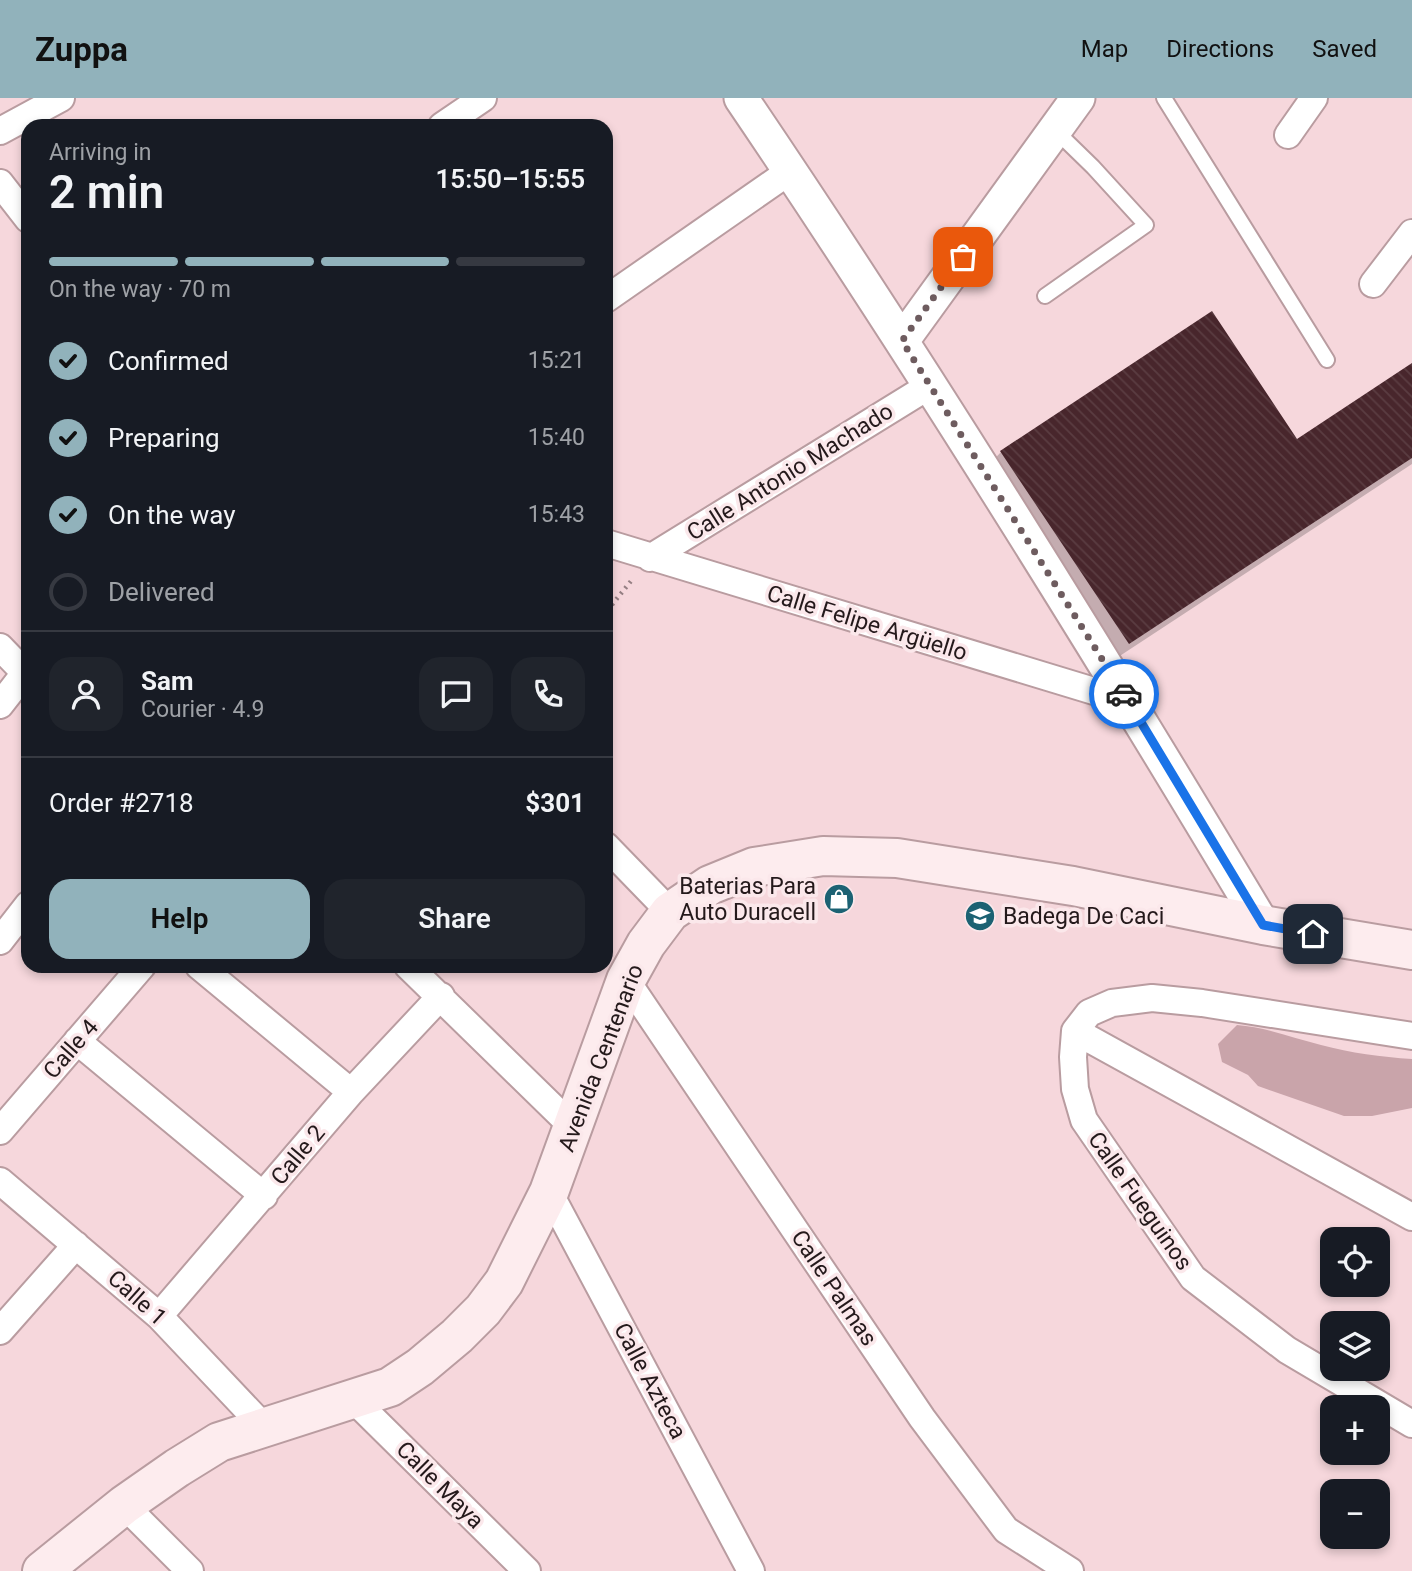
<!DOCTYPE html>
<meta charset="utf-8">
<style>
:root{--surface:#171b24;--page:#20242c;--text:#f1f3f6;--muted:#9ea1a6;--line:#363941;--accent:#91b2bb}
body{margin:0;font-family:Roboto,sans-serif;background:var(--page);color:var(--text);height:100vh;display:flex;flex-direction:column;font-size:26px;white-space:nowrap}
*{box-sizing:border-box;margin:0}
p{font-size:23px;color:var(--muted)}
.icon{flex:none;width:38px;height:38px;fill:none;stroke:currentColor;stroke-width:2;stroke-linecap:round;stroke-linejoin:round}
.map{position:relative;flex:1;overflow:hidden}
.side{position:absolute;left:21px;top:21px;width:592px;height:854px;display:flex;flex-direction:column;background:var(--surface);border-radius:21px;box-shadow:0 4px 10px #0003}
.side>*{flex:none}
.fabs{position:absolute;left:1320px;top:1129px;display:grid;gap:14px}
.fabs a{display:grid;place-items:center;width:70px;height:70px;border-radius:14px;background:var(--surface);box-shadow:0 4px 10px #0003;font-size:35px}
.pin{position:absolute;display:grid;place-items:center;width:60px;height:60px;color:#fff;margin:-30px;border-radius:14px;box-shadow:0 4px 10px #0006}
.courier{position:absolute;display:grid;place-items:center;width:70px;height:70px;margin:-35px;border:5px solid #1a73e8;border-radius:50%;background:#fff;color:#222;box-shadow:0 2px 9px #0007}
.headline em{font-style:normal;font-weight:600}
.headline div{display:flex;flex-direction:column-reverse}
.headline{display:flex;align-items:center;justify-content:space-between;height:119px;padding:0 28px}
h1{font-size:46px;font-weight:600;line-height:52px}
.bar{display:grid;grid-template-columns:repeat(4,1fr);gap:10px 7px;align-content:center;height:84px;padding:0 28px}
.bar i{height:9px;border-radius:5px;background:var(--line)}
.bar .on{background:var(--accent)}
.bar p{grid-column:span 4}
.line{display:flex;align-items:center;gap:18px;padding:0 28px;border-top:2px solid var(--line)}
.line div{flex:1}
.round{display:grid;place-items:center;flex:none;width:74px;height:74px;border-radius:21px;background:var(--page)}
ol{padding:0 28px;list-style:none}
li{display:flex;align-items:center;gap:21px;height:77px}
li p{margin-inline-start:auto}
li .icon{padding:7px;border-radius:50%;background:var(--accent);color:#111;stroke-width:4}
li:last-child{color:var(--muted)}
li i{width:38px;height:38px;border:4px solid var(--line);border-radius:50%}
.action{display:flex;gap:14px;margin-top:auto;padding:14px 28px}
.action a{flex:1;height:80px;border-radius:21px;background:var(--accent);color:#111;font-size:28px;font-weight:600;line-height:80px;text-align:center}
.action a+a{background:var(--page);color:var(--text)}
header{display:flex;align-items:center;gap:42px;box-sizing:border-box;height:98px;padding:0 35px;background:var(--accent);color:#111}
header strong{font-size:33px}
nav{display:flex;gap:38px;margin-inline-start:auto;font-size:24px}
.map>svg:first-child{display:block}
</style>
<header>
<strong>Zuppa</strong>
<nav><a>Map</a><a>Directions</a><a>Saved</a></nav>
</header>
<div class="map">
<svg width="1412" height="1473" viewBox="0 0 1412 1473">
<defs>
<pattern id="building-back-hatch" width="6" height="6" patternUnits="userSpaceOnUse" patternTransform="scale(1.75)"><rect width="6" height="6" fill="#48262c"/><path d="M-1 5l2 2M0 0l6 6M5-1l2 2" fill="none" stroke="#5a3c41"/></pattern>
</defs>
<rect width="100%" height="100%" fill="#f6d7dc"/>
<!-- green -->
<path fill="#c9a4aa" d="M1237,927C1265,929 1293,940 1321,947C1351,955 1381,959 1412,961V1010L1372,1018H1344L1258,988L1248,977L1222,964L1218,946Z"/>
<!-- shadow -->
<path fill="#0003" d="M1412,267V366L1106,567L979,377L1001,354L1296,343Z"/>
<!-- building -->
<path fill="url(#building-back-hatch)" d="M1212,213L1297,341L1412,265V360L1129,546L1000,353Z"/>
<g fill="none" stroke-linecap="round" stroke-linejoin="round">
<!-- service casing -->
<g stroke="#b99ca0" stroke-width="18">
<path id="service" d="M1164,0L1327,262
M1045,198L1146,127L1093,69L1055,32"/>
</g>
<!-- minor casing -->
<g stroke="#b99ca0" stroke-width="30">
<path id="minor" d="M442,28L483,0
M0,33L61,0
M1288,37L1314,0
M0,85L28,121
M1373,186L1412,135
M606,201L790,73
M606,445L1130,604
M650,460L929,288
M0,549L28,578
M0,607L25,575
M606,748L670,814
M0,843L28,807
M199,868L351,994
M408,868L574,1030
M626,882L922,1320L1006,1432L1070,1473
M1075,933L1412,1119
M1412,938L1202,905L1152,900L1112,905L1089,915L1075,933L1073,959L1075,991L1084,1022L1193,1180L1287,1252L1412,1326
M77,943L264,1098
M0,1033L142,868
M0,1083L159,1218L263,1328
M549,1094L751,1473
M159,1218L351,994L441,898
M0,1233L76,1147
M353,1301L527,1473
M124,1407L190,1473"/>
</g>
<!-- tertiary casing -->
<g stroke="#b99ca0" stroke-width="37">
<path id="tertiary" d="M741,0C924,270 1096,548 1263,827
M902,243L1078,0"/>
</g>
<!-- secondary casing -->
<g stroke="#b99ca0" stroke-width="42">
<path id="secondary" d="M42,1473L124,1407L177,1370L219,1344L390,1289L420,1269L457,1238L483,1212L504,1184L549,1094L626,882L646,846L670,814L710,787L754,769L823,758L897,760L1073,788L1263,827L1412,852"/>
</g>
<!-- path -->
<path stroke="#957f83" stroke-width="4.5" stroke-dasharray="2 5" stroke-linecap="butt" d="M606,510L611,508L631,483"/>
<!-- service -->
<use href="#service" stroke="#fff" stroke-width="14"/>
<!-- minor -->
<use href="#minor" stroke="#fff" stroke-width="26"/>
<!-- tertiary -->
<use href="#tertiary" stroke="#fff" stroke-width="33"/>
<!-- secondary -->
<use href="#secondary" stroke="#fdecee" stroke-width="38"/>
</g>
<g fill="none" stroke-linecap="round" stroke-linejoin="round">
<!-- done -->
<path stroke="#6e5c5f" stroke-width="7" stroke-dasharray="0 12.6" d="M963,159L902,243L1124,596"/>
<!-- route -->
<path stroke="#1a73e8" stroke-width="9" d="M1124,596L1263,827L1313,836"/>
</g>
<!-- icons -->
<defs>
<g id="shop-disc" transform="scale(1.575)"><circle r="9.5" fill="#1c6273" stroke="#fbe8eb"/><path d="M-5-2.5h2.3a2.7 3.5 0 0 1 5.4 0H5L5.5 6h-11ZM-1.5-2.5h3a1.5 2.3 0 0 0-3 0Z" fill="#fff"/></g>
<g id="school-disc" transform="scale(1.575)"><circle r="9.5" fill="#1c6273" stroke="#fbe8eb"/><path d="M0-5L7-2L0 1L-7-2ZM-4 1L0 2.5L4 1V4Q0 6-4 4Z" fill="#fff"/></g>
</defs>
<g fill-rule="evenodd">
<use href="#shop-disc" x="839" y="801"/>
<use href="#school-disc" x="980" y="818"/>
</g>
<g text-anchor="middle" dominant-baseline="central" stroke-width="7" stroke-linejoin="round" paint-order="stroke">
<!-- street labels -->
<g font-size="23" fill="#24191b" stroke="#fbe8eb">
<text transform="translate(790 374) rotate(-32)">Calle Antonio Machado</text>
<text transform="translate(867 525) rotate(17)">Calle Felipe Argüello</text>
<text transform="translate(71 951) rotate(-49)">Calle 4</text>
<text transform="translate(601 960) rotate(-69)">Avenida Centenario</text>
<text transform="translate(298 1057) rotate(-50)">Calle 2</text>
<text transform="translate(1140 1103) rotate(55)">Calle Fueguinos</text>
<text transform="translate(834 1190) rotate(56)">Calle Palmas</text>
<text transform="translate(137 1200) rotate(42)">Calle 1</text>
<text transform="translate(650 1283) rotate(62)">Calle Azteca</text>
<text transform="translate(440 1387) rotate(45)">Calle Maya</text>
</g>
<!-- poi labels -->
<g font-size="23" fill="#24191b" stroke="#fbe8eb" text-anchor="end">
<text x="816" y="788">Baterias Para<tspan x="816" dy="26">Auto Duracell</tspan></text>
<text x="1003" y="818" text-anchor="start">Badega De Caci</text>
</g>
</g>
</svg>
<div class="fabs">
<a><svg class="icon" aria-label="locate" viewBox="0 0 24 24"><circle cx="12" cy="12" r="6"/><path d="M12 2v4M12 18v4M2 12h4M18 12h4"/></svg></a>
<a><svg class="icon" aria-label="layers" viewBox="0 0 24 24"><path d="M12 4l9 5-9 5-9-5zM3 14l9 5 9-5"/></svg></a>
<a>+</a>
<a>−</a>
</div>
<div class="pin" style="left:963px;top:159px;background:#ea580c"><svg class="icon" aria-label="bag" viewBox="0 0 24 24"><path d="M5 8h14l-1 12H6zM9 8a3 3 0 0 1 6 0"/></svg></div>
<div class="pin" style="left:1313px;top:836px;background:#1f2937"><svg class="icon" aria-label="home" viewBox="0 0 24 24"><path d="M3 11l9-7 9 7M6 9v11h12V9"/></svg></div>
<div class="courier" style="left:1124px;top:596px"><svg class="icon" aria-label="car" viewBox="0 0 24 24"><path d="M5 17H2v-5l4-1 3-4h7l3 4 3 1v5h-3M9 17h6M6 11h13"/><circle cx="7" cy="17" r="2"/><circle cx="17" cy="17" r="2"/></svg></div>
<section class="side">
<div class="headline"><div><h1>2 min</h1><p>Arriving in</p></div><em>15:50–15:55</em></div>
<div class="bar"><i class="on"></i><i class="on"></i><i class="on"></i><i></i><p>On the way · 70 m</p></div>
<ol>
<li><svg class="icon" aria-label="check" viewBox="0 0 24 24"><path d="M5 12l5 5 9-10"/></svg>Confirmed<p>15:21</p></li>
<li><svg class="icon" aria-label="check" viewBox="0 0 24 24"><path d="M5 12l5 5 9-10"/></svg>Preparing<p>15:40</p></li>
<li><svg class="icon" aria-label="check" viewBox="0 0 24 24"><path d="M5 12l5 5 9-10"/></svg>On the way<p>15:43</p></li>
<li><i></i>Delivered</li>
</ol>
<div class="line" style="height:126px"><a class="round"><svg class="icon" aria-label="person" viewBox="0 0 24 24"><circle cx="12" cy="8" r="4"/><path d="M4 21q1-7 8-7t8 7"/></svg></a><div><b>Sam</b><p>Courier · 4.9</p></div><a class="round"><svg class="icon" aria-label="chat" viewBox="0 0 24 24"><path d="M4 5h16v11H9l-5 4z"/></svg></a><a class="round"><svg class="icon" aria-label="phone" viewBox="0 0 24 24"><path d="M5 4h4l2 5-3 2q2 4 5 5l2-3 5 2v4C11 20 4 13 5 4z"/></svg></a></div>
<div class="line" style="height:91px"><div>Order #2718</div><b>$301</b></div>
<div class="action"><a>Help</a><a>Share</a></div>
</section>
</div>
